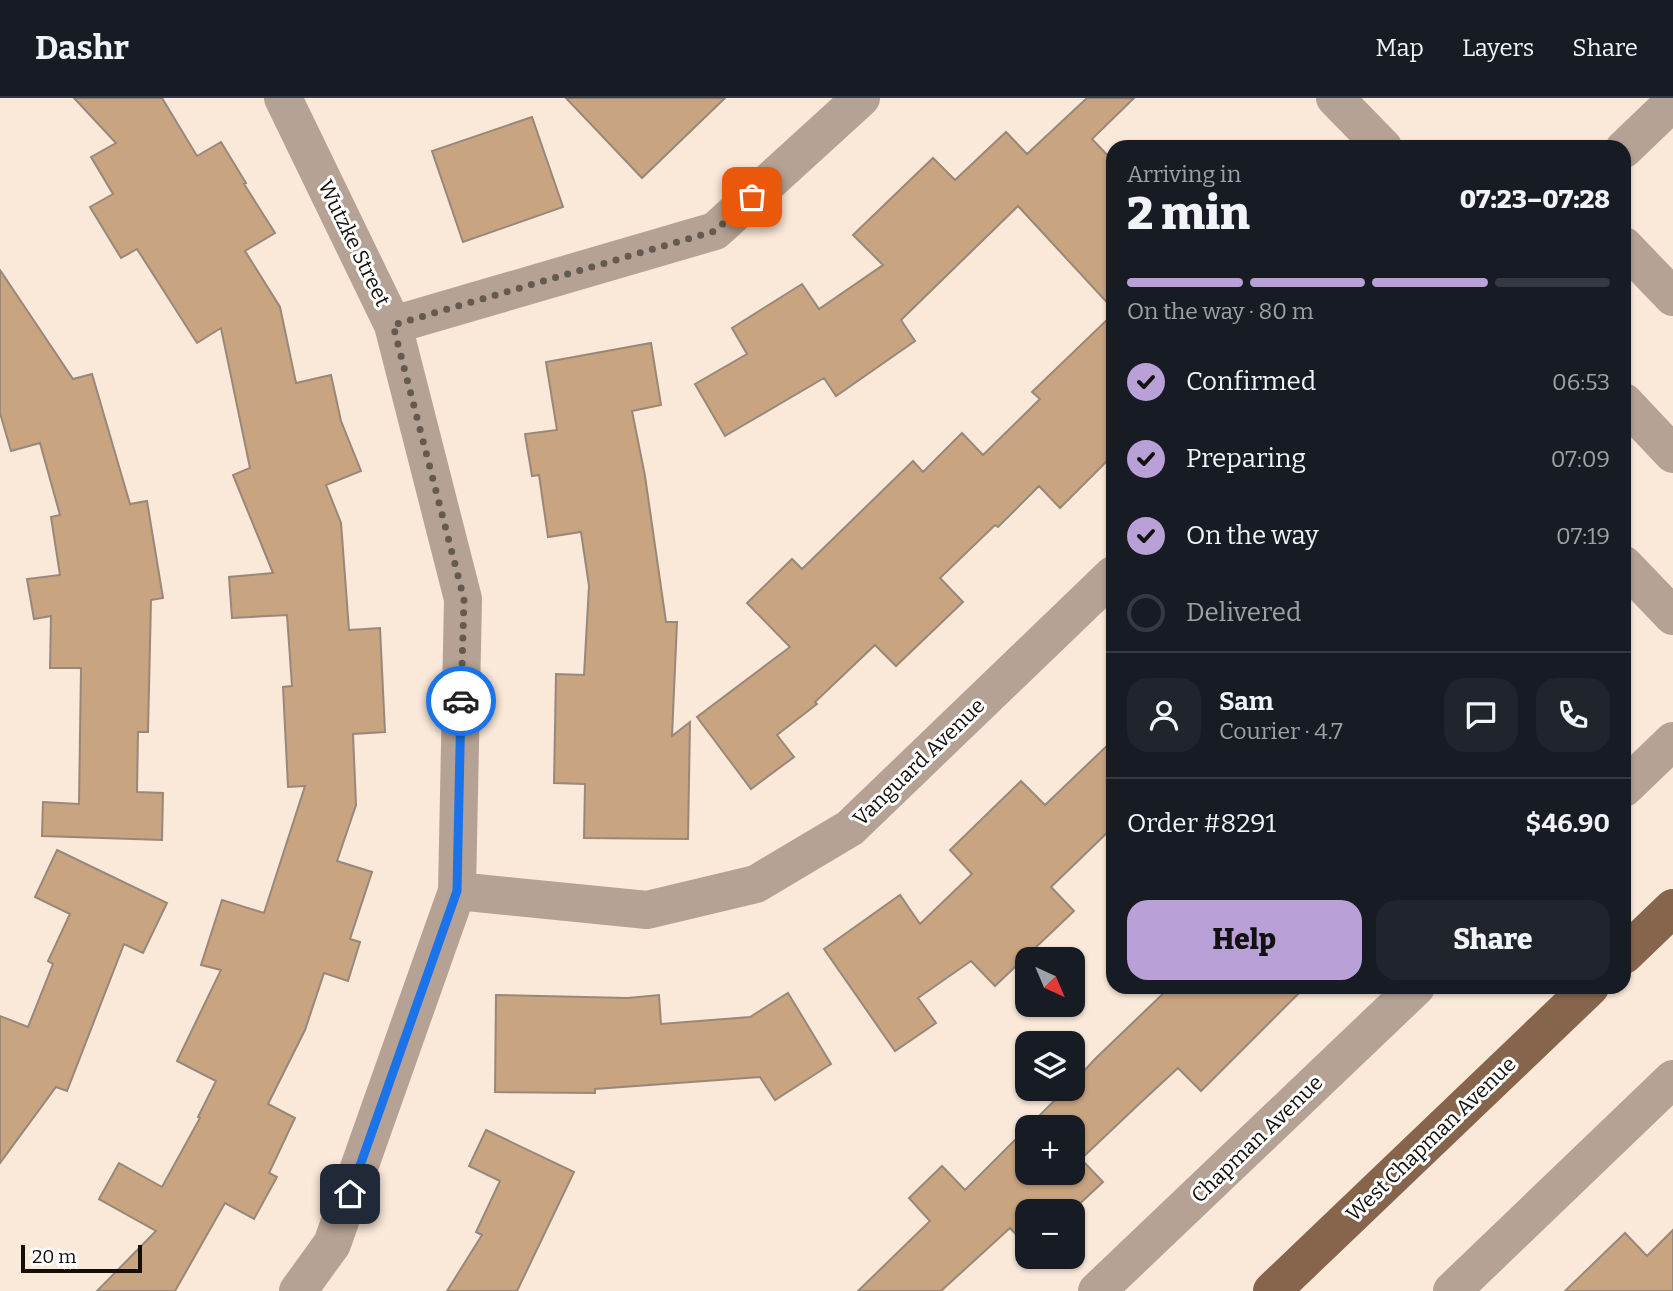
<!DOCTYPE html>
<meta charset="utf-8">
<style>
:root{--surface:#171b24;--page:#20242c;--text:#f1f3f6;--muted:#9ea1a6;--line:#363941;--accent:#b9a0d7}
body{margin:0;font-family:Bitter,serif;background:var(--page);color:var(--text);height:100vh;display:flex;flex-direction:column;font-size:26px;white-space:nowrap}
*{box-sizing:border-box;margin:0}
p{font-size:23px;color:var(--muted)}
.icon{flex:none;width:38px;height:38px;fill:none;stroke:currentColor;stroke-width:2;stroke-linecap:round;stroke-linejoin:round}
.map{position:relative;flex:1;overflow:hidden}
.side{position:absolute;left:1106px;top:42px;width:525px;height:854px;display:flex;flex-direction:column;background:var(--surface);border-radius:21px;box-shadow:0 2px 5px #0004}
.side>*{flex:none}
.needle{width:46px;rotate:136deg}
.buttons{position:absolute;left:1015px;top:849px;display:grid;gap:14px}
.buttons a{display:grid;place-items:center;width:70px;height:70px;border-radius:14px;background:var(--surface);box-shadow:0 2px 5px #0004;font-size:35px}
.scale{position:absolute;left:21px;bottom:18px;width:121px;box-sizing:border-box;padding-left:7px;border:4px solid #140e09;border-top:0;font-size:19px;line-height:24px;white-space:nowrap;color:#140e09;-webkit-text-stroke:5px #fff;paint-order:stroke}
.pin{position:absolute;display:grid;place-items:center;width:60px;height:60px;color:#fff;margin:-30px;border-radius:14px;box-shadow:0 4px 10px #0006}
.courier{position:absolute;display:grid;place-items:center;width:70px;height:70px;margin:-35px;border:5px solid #1a73e8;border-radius:50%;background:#fff;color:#222;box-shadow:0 2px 9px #0007}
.overview em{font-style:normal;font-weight:800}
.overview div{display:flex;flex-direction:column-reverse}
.overview{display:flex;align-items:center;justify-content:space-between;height:119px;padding:0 21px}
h1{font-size:46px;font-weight:800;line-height:52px}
.bar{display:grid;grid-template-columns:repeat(4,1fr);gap:10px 7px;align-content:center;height:84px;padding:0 21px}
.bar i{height:9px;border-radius:5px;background:var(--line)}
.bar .selected{background:var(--accent)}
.bar p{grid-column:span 4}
.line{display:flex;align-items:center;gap:18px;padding:0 21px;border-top:2px solid var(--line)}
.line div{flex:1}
.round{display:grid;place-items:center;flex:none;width:74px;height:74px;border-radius:21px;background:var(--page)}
ol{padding:0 21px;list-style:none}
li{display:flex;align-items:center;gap:21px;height:77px}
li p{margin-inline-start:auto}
li .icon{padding:7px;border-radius:50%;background:var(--accent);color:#111;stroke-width:4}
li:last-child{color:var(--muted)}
li i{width:38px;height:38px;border:4px solid var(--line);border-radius:50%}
.action{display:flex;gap:14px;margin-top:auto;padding:14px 21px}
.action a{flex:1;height:80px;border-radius:21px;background:var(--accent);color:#111;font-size:28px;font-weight:800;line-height:80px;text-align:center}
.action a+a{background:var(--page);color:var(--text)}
header{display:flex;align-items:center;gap:42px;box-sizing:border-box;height:98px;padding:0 35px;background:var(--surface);border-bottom:2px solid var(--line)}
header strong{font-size:33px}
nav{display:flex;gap:38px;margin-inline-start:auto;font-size:24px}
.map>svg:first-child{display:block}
</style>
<header>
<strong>Dashr</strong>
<nav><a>Map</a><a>Layers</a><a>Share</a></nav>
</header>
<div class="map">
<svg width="1673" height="1193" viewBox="0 0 1673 1193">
<rect width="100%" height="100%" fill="#fae8d8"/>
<!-- building -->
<path fill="#c9a480" stroke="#978879" stroke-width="2" fill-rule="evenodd" d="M74,0H162L197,58L221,44L246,85L244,86L275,135L245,153L280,209L296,285L331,277L341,323L361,373L326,387L341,425L349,532L380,530L385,634L353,636L356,707L337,763L372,774L350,841L360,844L348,883L324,875L305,932L268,1006L295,1020L269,1075L277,1079L254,1121L225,1105L175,1193H97L156,1133L99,1101L119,1065L162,1089L200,1020L198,1019L216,983L177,963L221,872L201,867L222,802L264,815L305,688L288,689L283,589L292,588L287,517L232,520L229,479L273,475L233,377L250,370L221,230L197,245L137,151L121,160L90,109L113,96L91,59L116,45Z
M566,0H725L642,80Z
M1087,0H1134L1092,41L1113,63V211L1018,108L901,222L915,243L836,298L824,280L725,338L695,286L747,256L732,230L802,186L819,211L883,167L853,137L933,60L955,82L1006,34L1027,56Z
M532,19L563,109L463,144L432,53Z
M0,172L73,281L92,276L130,406L147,403L163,500L151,502L148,634H138L137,694L163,695L162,742L42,738L43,704L79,706L81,570H50L51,518L34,521L27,481L60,477L51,419L60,417L40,345L11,353L0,315Z
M1113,216V357L1060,410L1039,388L998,429L995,427L940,480L963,504L896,568L875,547L815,604L817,606L777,637L794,659L751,691L697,619L790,549L747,505L792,461L802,471L913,363L923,374L962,335L983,357L1040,301L1032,294Z
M651,245L661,307L632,313L645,378L666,524H677L672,638L690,624L688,741L584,740L585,686L554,685L556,576L584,577L589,488L581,434L548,439L539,377L532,378L525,336L557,332L546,264Z
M1113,642V729L1051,789L1074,813L995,888L971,863L918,900L936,925L895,953L824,851L900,797L920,826L972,776L950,752L1021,683L1045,707Z
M57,752L167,805L143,855L124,846L67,993L56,989L0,1065V918L28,929L53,866L48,863L70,816L35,799Z
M1170,889H1305L1201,993L1178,970L1138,1007L1081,1061L1103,1084L1072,1113H1027V1148L1010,1130L941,1193H858L930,1123L909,1100L942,1068L965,1092L1067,990H1073V985L1095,961ZM1027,1029H1073V1074H1027Z
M788,895L831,966L775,1002L760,979L595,991V995L495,994L496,897L628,900L659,897L661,926L750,919Z
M486,1032L574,1074L517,1193H447L482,1137L476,1134L500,1083L469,1068Z
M1673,1132V1193H1565L1625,1135L1647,1158Z"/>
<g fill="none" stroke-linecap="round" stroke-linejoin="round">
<!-- minor -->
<path stroke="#b5a294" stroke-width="38" d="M283,0L393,227L463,501L457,793L332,1146L298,1193
M1624,51L1673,4
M1624,148L1673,199
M393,227L715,133L861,0
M1624,467L1673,518
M1624,690L1673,643
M457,793L647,812L756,786L850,730L1113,477
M1097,1193L1416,889
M1452,1193L1673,981"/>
<!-- tertiary -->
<path stroke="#b5a294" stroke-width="38" d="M1335,0L1383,49
M1624,304L1673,356"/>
<!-- primary -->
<path stroke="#86654c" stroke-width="38" d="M1624,857L1673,810
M1272,1193L1590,889"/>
</g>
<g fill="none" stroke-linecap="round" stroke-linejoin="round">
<!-- done -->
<path stroke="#645a51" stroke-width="7" stroke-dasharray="0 12.6" d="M461,603L464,501L393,227L715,133L752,99"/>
<!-- route -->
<path stroke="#1a73e8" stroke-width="9" d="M350,1096L457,793L461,603"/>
</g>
<g text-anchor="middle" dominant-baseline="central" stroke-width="6" stroke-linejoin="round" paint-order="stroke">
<!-- street labels -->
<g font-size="21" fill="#140e09" stroke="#fff">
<text transform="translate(354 145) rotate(64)">Wutzke Street</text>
<text transform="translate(919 664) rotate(-44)">Vanguard Avenue</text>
<text transform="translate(1257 1041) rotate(-44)">Chapman Avenue</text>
<text transform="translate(1431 1041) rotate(-44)">West Chapman Avenue</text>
</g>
</g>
</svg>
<div class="buttons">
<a><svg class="needle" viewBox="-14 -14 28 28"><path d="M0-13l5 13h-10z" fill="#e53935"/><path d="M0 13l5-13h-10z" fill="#9ea1a6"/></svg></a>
<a><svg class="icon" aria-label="layers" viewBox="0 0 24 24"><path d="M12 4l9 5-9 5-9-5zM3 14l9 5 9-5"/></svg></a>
<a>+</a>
<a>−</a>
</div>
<div class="scale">20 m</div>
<div class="pin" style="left:752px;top:99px;background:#ea580c"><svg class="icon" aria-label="bag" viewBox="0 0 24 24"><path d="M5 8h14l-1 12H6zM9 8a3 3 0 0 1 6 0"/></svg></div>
<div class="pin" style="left:350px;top:1096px;background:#1f2937"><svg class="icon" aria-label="home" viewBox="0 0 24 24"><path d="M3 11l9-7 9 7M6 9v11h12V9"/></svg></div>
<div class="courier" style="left:461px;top:603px"><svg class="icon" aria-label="car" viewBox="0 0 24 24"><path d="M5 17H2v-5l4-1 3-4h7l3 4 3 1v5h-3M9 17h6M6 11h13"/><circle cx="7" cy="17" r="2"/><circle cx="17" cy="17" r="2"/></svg></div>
<section class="side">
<div class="overview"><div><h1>2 min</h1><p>Arriving in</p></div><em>07:23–07:28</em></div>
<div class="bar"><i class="selected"></i><i class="selected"></i><i class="selected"></i><i></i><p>On the way · 80 m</p></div>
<ol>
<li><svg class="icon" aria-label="check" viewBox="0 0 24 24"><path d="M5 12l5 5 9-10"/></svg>Confirmed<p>06:53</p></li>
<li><svg class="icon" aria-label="check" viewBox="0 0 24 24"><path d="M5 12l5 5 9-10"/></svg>Preparing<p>07:09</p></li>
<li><svg class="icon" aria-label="check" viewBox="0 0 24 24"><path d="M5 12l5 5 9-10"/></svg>On the way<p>07:19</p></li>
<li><i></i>Delivered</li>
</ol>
<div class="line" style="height:126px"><a class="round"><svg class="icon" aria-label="person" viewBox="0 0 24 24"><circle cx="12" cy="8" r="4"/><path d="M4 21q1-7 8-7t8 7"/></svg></a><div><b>Sam</b><p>Courier · 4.7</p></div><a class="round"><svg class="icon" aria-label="chat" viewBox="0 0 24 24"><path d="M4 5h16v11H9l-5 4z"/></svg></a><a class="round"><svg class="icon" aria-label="phone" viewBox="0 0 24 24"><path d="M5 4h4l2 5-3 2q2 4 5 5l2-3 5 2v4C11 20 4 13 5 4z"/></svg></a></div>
<div class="line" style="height:91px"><div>Order #8291</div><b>$46.90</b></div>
<div class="action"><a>Help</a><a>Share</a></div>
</section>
</div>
